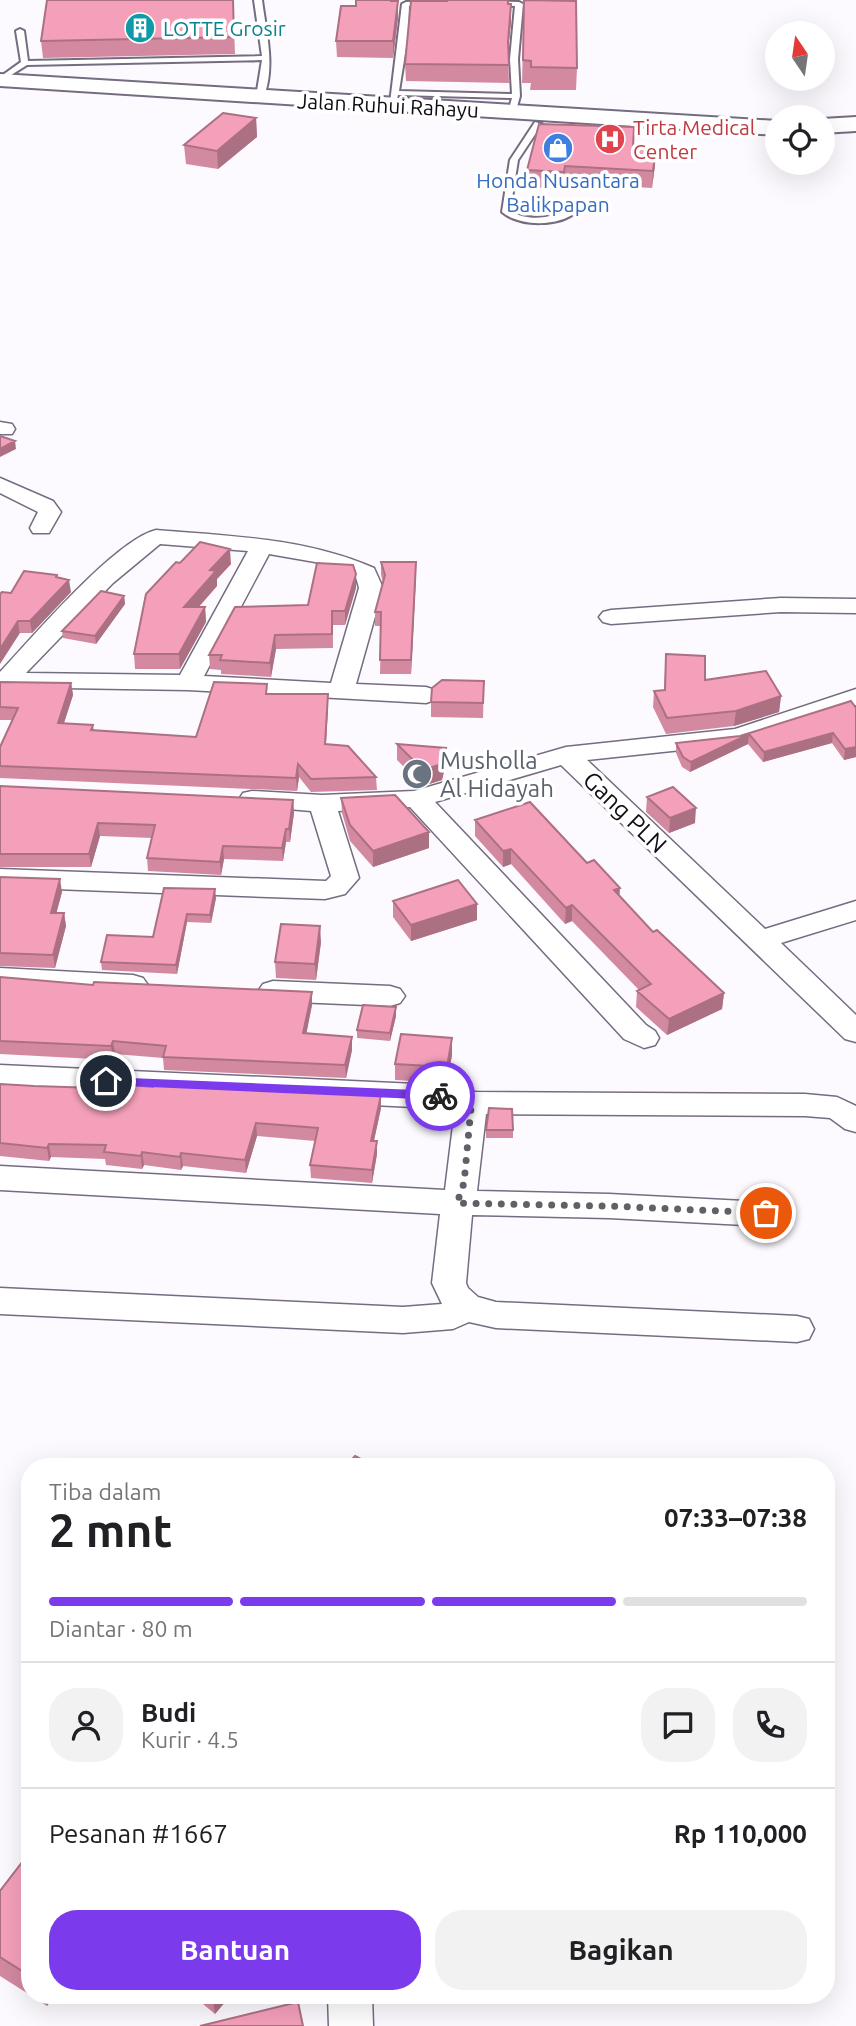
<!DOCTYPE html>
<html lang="id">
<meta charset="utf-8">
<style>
:root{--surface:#fff;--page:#f2f2f2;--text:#202124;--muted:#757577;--line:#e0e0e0;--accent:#7c3aed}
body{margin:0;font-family:Ubuntu,sans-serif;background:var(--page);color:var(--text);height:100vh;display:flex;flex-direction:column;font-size:26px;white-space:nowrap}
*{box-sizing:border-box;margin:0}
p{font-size:23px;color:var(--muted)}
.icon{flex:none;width:38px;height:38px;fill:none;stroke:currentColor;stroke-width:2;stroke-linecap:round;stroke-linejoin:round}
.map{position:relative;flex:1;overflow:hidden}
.panel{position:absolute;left:21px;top:1458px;width:814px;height:546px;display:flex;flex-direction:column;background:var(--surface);border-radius:28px;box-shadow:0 7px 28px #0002}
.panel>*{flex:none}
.needle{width:46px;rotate:347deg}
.controls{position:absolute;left:765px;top:21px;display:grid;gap:14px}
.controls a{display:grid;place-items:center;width:70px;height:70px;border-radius:50%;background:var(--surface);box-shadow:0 7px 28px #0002;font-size:35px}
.pin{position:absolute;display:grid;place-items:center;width:60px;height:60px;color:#fff;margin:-30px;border:4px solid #fff;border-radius:50%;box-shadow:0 2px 7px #0007}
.courier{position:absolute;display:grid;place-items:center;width:70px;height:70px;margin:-35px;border:5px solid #7c3aed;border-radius:50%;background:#fff;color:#222;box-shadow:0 2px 9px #0007}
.summary em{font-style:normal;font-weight:700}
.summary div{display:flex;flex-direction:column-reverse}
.summary{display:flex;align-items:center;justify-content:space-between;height:119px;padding:0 28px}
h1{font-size:46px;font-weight:700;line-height:52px}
.bar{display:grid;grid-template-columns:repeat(4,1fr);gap:10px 7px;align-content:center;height:84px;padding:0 28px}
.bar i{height:9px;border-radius:5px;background:var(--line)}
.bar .on{background:var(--accent)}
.bar p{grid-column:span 4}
.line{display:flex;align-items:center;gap:18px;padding:0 28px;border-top:2px solid var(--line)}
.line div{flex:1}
.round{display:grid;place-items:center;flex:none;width:74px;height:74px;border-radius:28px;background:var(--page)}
.primary-button{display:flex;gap:14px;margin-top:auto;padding:14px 28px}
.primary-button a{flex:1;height:80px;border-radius:28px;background:var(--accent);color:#fff;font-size:28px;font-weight:700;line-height:80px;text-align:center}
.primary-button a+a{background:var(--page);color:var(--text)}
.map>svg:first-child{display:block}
</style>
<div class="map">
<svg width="856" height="2026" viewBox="0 0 856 2026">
<rect width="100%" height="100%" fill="#fcfaff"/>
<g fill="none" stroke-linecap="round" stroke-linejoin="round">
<!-- service casing -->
<g stroke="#756c81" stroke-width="4">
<path id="service" d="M254,0H262C266,32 276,67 263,99L256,97L262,60L27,65L0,82V77L21,62L16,31L20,29L24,31L28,61L262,56Z
M433,1L430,5L409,6L408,35L399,91L512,94L510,59L515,6L489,5L485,3L489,1L519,2L523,4L518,59L520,96L515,114L508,112L512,98L398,95L396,103H390L402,4L406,2Z
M535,122L542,124L518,160L510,211C531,223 553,217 573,208L577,211C560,227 520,227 502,212L510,160Z"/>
</g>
<!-- minor casing -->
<g stroke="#756c81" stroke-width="3">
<path id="minor" d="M0,422L12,424L15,429L12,434H0Z
M0,478L53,501L61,512L49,533H33L30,528L38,512L0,493Z
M156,530C230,536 305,538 374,568L383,588L356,684L426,687L435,690L439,695L435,700L426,703L188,690L0,687V672C32,638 115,540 156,530ZM160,544L248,551L180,675L26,673L113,583ZM269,554L315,562L356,577L359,588L331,683L204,676Z
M781,598L856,599V613L781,612L611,624L603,622L599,617L603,612L611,610Z
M856,689V705L738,744L587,760L765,929L856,901V920L781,943L856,1015V1042L845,1039L561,765L435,802L646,1025L655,1031L659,1038L655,1045L644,1048L624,1039L410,807L338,811L359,878L345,894L325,899L0,887V869L326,881L331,876L311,811L243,805L239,799L243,793L252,791L322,795L414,791L566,747L735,729Z
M0,968L133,975L143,978L148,985L143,992L133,995L0,988Z
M273,981L390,986L400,989L405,996L400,1003L390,1006L273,1001L263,998L258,991L263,984Z
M0,1065L459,1086L475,1092L805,1094L837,1097L856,1106V1132L845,1129L830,1118L805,1116L486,1114L477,1191L609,1194L766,1202L778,1205L782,1214L778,1223L766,1226L609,1218L472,1215L466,1283L468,1288L478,1297L496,1302L797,1316L809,1319L814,1329L809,1339L797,1342L496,1328L469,1322L453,1329L403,1333L0,1314V1288L403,1307L442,1304L432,1283L440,1214L0,1190V1166L445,1190L455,1109L0,1087Z
M328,1995H372L373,2026H329Z"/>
</g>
<!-- secondary casing -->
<g stroke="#756c81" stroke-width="4">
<path id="secondary" d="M0,74L777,121V135L0,86Z
M856,117V131L822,133V119Z"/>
</g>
<!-- service -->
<use href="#service" fill="#fff" fill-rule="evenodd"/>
<!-- minor -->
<use href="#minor" fill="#fff" fill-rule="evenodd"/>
<!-- secondary -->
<use href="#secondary" fill="#fff" fill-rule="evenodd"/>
</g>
<!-- wall -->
<path fill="#d38aa1" d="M233,0L235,54L43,58L41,41Z
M356,0H392L398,18L393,58L337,57L336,41L356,6Z
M524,0L577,68L576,90H530L531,83H522Z
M508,4L511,22L508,50L509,83L406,81L405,64Z
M256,118L257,137L218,169L186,164L184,145Z
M633,147L655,165L652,188L565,183L563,189L527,187V170Z
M381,562L416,575L411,674H380L381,626H375V612L383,582L381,575Z
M180,563L231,564L217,579V586L199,607H205L206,622L180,669H135L134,654Z
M356,574V588L345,625H333V648L276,649L271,677L221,674V670L210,669L209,655L308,605Z
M58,577L71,592L32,633H20L11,593Z
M124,596L125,604L96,644L63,638L62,631Z
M666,654L705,680L781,696L779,712L734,726L666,734L653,707L654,691L664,690Z
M484,681L483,718L431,717V702Z
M0,682L71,683L73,695L64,723L93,725L94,730L196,737L268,694H328V707L326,744L376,777L377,790L311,792L299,777L297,791L0,778V747L12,720H0Z
M856,708V757L844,760L832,743L763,762L748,744L690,772L682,767L676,753V743L740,736Z
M397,744L446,748V763L442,780L423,786L397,760Z
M0,786L293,800L294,813L290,842H286L283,861L224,859L221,875L148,871L147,858L152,838L100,836L91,867H0Z
M647,797L695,823L669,833L646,812Z
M341,798L429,848L373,867L350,841L342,813Z
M475,820L587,863L620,896L653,932L724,993L722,1009L667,1035L636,1007L637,991L639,990L572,921L565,924L511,864L503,867L475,836Z
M0,877L62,892L56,913H64L66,926L55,968L0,966Z
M164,888L216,898L211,923L187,922L177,974L102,970L101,962L153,937Z
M393,901L477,904V920L411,941L393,917Z
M321,942L316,980L276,978L275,962Z
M0,977L312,1005L306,1033L352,1050L346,1078L164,1070L163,1058L115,1054L113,1060L0,1054Z
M396,1016L390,1041L357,1038V1030Z
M452,1038V1055L447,1083L395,1080V1064Z
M0,1084L381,1108L374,1141L377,1154L372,1183L311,1178L310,1165L315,1141L257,1136L246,1173L183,1166L181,1170L144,1165L142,1169L106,1165L105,1159L51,1157L49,1161L0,1156Z
M486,1130H513V1138H486Z
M30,1852V1995L0,1976V1891Z
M30,1995H55L47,2006Z
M192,1995H231L215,2014Z"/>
<!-- shaded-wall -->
<path fill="#ac7083" d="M398,1V18L393,58V41Z
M511,4V22L507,59L508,42Z
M256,118L257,137L218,169L217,151Z
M656,148L655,165L652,188L653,171Z
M15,441L16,449L0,457V449Z
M230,549L231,564L217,579V586L185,622L184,607L210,570Z
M416,562V575L411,674V660Z
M356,574V588L345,625V611Z
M69,580L71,592L32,633L30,621Z
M124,596L125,604L96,644L95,636Z
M205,607L206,622L180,669L179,654Z
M18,621L20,633L0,664V649Z
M275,635L276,649L271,677L270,663Z
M71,683L73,695L60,735L58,723Z
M328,694V707L325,757V744Z
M781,696L779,712L734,726L736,711Z
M833,733L832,743L763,762L764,752Z
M749,734L748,744L690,772L691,762Z
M856,747V757L844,760L845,749Z
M446,748V763L442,780L423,786V770Z
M298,764L299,777L297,791L296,778Z
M293,800L294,813L290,842L289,829Z
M696,808L695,823L669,833L670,818Z
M98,823L100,836L91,867L89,854Z
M286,829V842L283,861L282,848Z
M429,832V848L373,867V851Z
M223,846L224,859L221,875L220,862Z
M511,849V864L503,867V851Z
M60,879L62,892L53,926L51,913Z
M620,888L619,903L614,890Z
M215,889L216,898L211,923L210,915Z
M477,904V920L411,941V925Z
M572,905V921L565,924L566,908Z
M64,913L66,926L55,968L53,955Z
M187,914V922L177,974L176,965Z
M320,926L321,942L316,980L315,964Z
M312,992V1005L304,1046L303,1033Z
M724,993L722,1009L667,1035L669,1019Z
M396,1007V1016L390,1041V1033Z
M352,1037V1050L346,1078L345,1065Z
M452,1038V1055L447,1083V1067Z
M113,1041L115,1054L113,1060L111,1046Z
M381,1095V1108L371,1154V1141Z
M256,1123L257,1136L246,1173L245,1160Z
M377,1141V1154L372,1183V1170Z
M49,1144L51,1157L49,1161L47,1148Z
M142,1152L144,1165L142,1169L141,1156Z
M181,1153L183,1166L181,1170L180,1157Z
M44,1995H55L47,2006Z
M217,1995H231L215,2014L213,2000Z"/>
<!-- building -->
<path fill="#f5a0bb" stroke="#ac7083" stroke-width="2" d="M47,0H233L234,37L41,41Z
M356,0H391V1H398L393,41H336L341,6H356Z
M447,0H508V4H511L508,42L509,65L405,64L411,1H447Z
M524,0L576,1L577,68L531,67V61L523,60Z
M223,113L256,118L217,151L184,145Z
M539,124L634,127L633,147L656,148L653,171L565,166L564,172L527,170Z
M0,436L15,441L0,449Z
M200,542L230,549L210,570L216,571L184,607H205L179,654H134L146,594L176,562L180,563Z
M381,562H416L411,660H380L381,612H375L385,575Z
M317,563L353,565L356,574L345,611H332V634L275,635L270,663L220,660L222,655H209L235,607L308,605Z
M24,571L57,575L56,577L69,580L30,621H18L0,649V594L2,592L11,593Z
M101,591L124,596L95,636L62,631Z
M666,654L705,656V680L766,671L781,696L736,711L667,718L654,691L665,690Z
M442,680L484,681L483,703L431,702L432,688Z
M0,682L71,683L58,723L93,725L91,730L196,737L214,682L267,684L266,694H328L325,744L348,746L376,777L311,779L298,764L296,778L0,766V747L18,708L0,707Z
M851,701L856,708V747L845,749L833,733L764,752L749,734L691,762L683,757L676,743L740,736Z
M397,744L446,748L442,764L423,770Z
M0,786L293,800L289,829H286L282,848L223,846L220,862L147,858L155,825L98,823L89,854H0Z
M673,787L696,808L670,818L647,797Z
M395,795L429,832L373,851L350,825L341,798Z
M530,802L587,863L594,860L620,888L614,890L653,932L657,930L724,993L669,1019L637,991L651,984L572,905L566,908L511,849L503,851L475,820Z
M0,877L60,879L51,913H64L53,955L0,953Z
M458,880L477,904L411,925L393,901Z
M164,888L215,889L210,915L187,914L176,965L101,962L107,935L153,937Z
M281,924L320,926L315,964L275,962Z
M0,977L93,985L94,982L312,992L303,1033L352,1037L345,1065L163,1057L166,1046L113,1041L111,1046L0,1041Z
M363,1005L396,1007L390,1033L357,1030Z
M401,1034L452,1038L447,1067L395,1064Z
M0,1084L34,1086L128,1089L129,1085L153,1087L154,1084L381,1095L371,1141H377L372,1170L310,1165L318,1128L256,1123L245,1160L181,1153L180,1157L142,1152L141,1156L104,1152L106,1145L49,1144L47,1148L0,1143Z
M489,1108L512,1109L513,1130H486Z
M355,1456L374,1466H346Z
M30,1852V1976L0,1957V1891Z
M207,1995H217L213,2000Z
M298,2002L303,2026H200Z"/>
<!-- route -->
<path fill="#7c3aed" d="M106,1077L440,1091L446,1096L440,1100L106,1085L100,1081Z"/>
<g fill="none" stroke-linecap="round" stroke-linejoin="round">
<!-- done -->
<path stroke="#635f66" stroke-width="7" stroke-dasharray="0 12.6" d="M440,1096L464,1099L471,1108L464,1183L457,1203L608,1206L766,1213"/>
</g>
<!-- icons -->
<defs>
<g id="building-disc" transform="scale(1.575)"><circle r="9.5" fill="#0f9aa8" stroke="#fff"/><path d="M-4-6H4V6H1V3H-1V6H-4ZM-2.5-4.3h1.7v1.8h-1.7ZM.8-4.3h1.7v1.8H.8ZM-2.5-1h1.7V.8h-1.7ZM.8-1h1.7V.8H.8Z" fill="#fff"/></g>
<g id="hospital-disc" transform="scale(1.575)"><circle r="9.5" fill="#e0444e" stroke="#fff"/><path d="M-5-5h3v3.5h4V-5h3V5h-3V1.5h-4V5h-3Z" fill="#fff"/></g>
<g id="shop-disc" transform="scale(1.575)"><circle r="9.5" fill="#3f7fe0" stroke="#fff"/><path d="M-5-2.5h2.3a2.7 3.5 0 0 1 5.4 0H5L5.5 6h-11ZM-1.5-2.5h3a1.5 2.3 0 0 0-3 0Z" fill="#fff"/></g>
<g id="mosque-disc" transform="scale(1.575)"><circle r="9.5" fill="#6b7280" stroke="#fff"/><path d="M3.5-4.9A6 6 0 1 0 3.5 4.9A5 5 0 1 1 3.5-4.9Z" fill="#fff"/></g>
</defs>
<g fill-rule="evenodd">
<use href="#building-disc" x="140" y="28"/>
<use href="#hospital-disc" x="610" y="139"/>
<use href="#shop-disc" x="558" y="148"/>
<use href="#mosque-disc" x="417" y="774"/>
</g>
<g text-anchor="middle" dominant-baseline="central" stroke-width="7" stroke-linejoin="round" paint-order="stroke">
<!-- far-culture labels -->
<g font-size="21" fill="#0d838f" stroke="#fff" text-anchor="start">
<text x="163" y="28">LOTTE Grosir</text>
</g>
<!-- far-street labels -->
<g font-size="21" fill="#100c14" stroke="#fff">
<text transform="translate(388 105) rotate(3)">Jalan Ruhui Rahayu</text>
</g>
<!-- far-health labels -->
<g font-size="21" fill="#be3a42" stroke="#fff" text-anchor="start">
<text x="633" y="127">Tirta Medical<tspan x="633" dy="24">Center</tspan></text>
</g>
<!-- far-shop labels -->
<g font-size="21" fill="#366cbe" stroke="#fff">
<text x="558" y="180">Honda Nusantara<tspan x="558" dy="24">Balikpapan</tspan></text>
</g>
<!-- worship labels -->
<g font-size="24" fill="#5b616d" stroke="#fff" text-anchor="start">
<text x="440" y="760">Musholla<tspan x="440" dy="28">Al Hidayah</tspan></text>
</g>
<!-- street labels -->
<g font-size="24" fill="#100c14" stroke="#fff">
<text transform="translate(625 812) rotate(44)">Gang PLN</text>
</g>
</g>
</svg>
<div class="controls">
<a><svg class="needle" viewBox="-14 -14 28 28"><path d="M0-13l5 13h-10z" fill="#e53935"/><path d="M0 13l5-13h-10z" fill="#757577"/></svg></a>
<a><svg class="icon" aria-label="locate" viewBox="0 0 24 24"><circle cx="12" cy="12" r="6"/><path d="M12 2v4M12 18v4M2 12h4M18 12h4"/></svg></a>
</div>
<div class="pin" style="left:766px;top:1213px;background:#ea580c"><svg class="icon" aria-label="bag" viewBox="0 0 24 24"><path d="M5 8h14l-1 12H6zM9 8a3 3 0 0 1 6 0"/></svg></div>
<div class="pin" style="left:106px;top:1081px;background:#1f2937"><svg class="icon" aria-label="home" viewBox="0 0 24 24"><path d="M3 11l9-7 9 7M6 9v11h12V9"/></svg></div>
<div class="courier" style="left:440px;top:1096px"><svg class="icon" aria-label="bike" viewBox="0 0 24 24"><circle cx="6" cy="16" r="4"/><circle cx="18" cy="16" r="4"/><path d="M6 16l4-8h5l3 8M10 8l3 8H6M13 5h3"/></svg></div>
<section class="panel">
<div class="summary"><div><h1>2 mnt</h1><p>Tiba dalam</p></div><em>07:33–07:38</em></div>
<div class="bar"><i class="on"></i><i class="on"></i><i class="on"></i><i></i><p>Diantar · 80 m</p></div>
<div class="line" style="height:126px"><a class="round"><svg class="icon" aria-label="person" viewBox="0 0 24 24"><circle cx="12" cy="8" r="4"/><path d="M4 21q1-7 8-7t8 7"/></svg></a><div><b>Budi</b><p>Kurir · 4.5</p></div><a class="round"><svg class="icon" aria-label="chat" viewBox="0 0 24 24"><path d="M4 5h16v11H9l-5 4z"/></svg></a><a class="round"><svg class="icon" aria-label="phone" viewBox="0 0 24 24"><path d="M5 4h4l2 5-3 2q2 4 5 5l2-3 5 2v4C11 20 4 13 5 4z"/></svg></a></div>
<div class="line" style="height:91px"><div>Pesanan #1667</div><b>Rp 110,000</b></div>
<div class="primary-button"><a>Bantuan</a><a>Bagikan</a></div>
</section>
</div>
